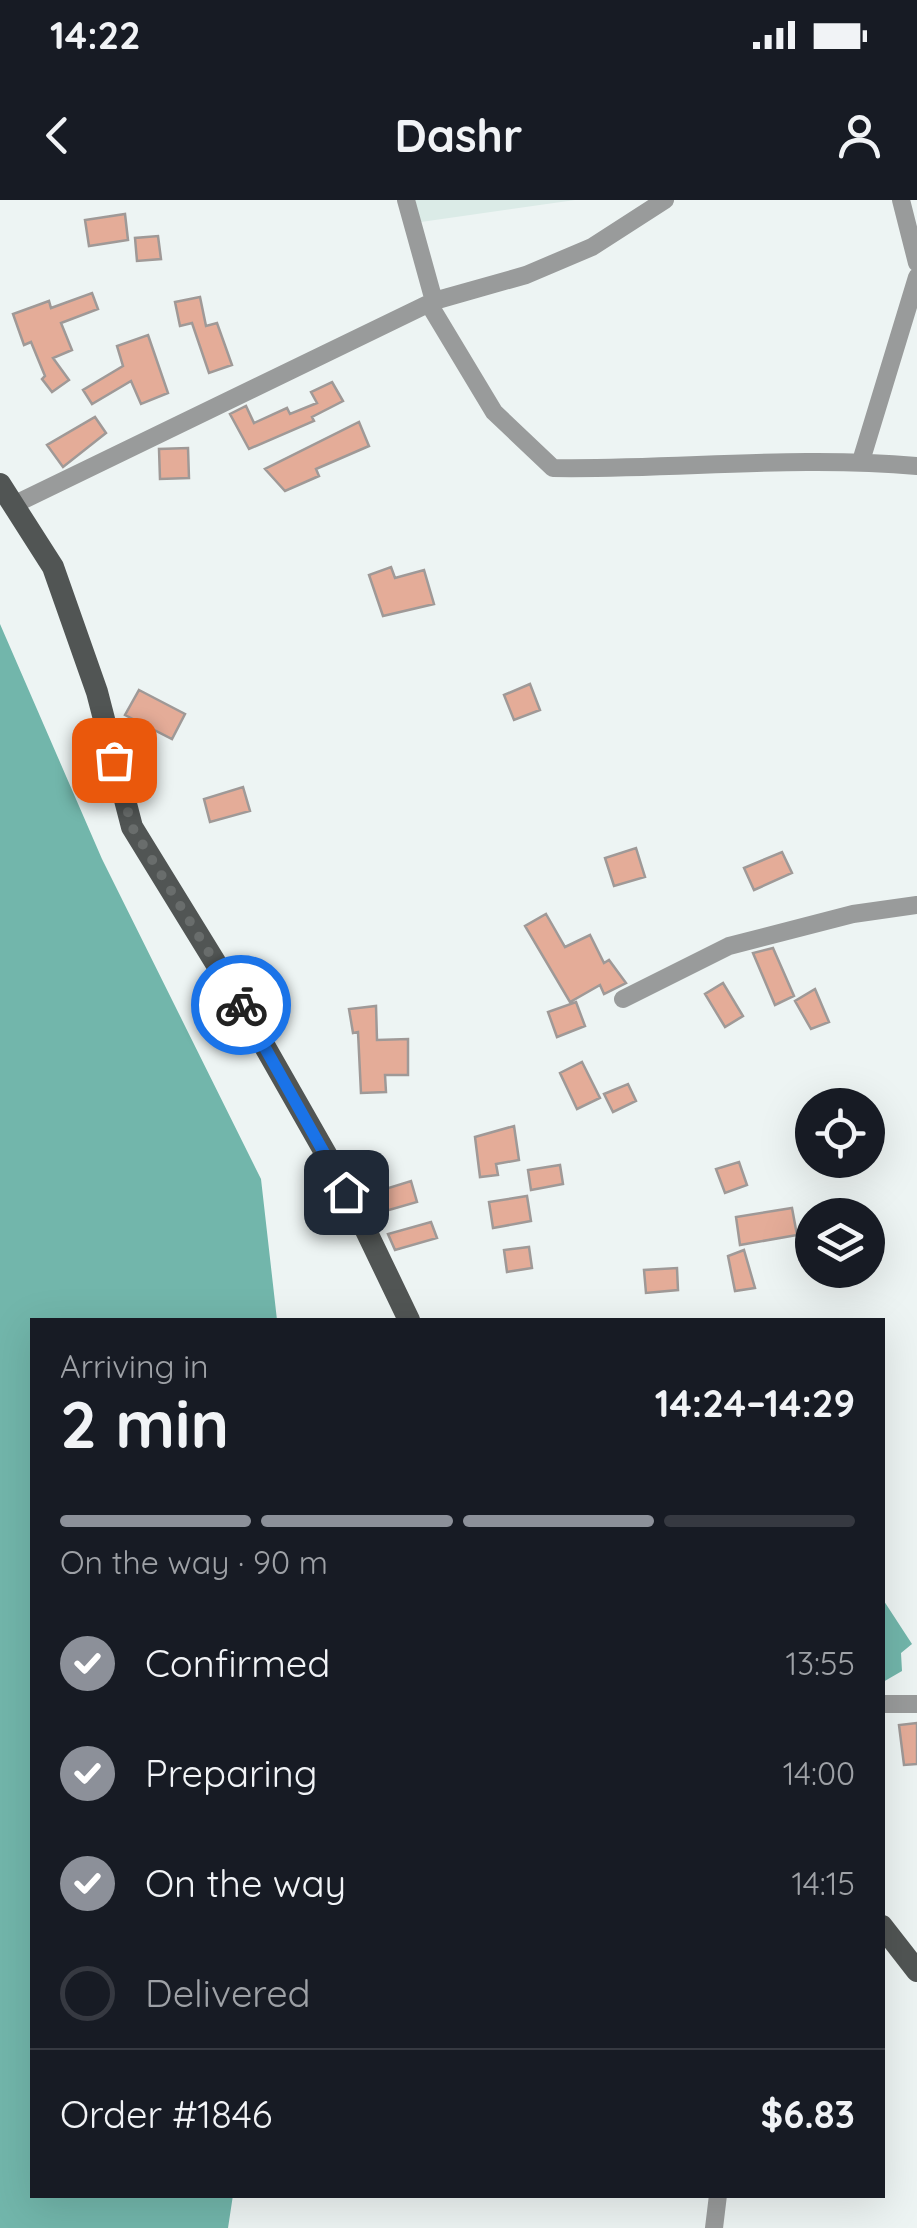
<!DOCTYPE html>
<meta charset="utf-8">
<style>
:root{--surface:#171b24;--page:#242831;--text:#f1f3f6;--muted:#9ea1a6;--line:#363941;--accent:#8c9099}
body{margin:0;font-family:Quicksand,sans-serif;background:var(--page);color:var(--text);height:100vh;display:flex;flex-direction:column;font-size:38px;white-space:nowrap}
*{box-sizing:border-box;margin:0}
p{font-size:32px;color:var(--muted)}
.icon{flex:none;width:55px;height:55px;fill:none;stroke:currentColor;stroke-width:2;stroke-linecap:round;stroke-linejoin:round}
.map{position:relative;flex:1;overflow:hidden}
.side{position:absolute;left:30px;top:1118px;width:855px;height:880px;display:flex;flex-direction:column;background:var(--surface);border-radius:0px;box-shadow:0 10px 40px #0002}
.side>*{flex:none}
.tools{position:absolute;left:795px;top:888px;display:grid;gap:20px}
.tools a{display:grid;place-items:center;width:90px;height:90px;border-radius:50%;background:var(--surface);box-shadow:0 10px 40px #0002;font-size:50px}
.pin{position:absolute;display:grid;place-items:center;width:85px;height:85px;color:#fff;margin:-42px;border-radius:20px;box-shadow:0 5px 15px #0006}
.courier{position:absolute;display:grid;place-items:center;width:100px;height:100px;margin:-50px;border:8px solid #1a73e8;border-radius:50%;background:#fff;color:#222;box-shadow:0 2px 12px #0007}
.headline em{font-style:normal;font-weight:700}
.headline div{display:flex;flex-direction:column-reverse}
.headline{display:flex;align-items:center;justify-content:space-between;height:170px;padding:0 30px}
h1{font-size:65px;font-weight:700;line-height:75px}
.bar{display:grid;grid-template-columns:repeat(4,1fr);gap:15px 10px;align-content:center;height:120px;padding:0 30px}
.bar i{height:12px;border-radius:8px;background:var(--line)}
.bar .active{background:var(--accent)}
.bar p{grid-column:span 4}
.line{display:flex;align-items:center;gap:25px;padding:0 30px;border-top:2px solid var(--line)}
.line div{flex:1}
ol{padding:0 30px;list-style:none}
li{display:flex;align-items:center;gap:30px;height:110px}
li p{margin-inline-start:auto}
li .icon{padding:10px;border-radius:50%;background:var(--accent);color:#fff;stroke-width:4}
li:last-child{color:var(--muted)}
li i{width:55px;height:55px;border:5px solid var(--line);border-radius:50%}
.status{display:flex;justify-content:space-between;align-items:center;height:70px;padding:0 50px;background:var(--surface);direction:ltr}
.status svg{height:28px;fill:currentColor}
header{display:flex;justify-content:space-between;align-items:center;height:130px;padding:0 30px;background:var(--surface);font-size:45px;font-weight:700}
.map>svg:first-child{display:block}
</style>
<div class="status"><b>14:22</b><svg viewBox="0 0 49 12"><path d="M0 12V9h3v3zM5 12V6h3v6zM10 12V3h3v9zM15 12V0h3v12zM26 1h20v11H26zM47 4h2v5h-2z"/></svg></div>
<header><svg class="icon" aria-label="back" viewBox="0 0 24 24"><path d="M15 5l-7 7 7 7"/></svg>Dashr<svg class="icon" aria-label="person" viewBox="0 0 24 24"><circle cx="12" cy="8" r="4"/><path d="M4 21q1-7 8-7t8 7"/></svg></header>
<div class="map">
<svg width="917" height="2028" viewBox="0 0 917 2028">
<rect width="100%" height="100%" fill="#edf4f3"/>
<!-- built -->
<path fill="#dbebe7" d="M415,0H575L421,22Z"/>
<!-- water -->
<path fill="#72b6ab" d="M0,424L102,659L261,979L277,1120H32V1995H233L228,2028H0Z
M882,1398L912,1444L901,1453L902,1471L883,1482Z"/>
<!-- building -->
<path fill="#e4ac98" stroke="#9f9997" stroke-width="2.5" d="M125,14L128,40L89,46L85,20Z
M158,36L161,59L137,61L135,38Z
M92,93L98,109L61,123L72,150L53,158L69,180L52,192L42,179L45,176L31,142L24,145L13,114L49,101L51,108Z
M200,97L206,126L217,123L232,165L209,173L192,123L180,126L175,102Z
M148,135L168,193L141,204L131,181L92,204L83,190L123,166L117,146Z
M332,182L343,201L312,217L314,221L249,249L230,214L246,206L254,223L287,208L290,214L317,203L311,192Z
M95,217L106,233L63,267L47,245Z
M359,222L369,246L316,269L319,276L285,291L265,269Z
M188,248L189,278L160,279L159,249Z
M391,367L395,378L424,370L434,404L383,416L369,375Z
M530,484L540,510L514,520L504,495Z
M139,490L185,514L172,539L125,515Z
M243,587L250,611L210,622L204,599Z
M636,648L645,677L614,686L605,658Z
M782,652L792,673L754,690L744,668Z
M546,714L565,747L590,735L604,763L609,760L626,783L604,794L600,785L570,802L525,726Z
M773,748L794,796L775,805L753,753Z
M723,783L743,816L725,827L705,794Z
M815,789L829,822L811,829L795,801Z
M576,802L585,826L557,837L548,812Z
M376,806L377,840L408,839V875H385L386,892L361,893L358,832L353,833L349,809Z
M582,862L600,898L577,909L560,873Z
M628,884L636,901L613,912L604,894Z
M514,926L519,960L496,964L498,975L480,977L475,937Z
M739,962L747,985L725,993L716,969Z
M560,965L563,984L531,990L528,970Z
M411,981L417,1002L375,1014L366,995Z
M527,996L531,1021L493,1028L489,1002Z
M792,1008L797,1035L740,1045L736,1017Z
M431,1022L437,1038L395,1050L388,1034Z
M529,1047L532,1068L507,1072L504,1050Z
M744,1050L755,1088L735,1091L728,1056Z
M677,1068L678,1090L646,1093L644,1070Z
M917,1523V1564L904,1565L899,1525Z"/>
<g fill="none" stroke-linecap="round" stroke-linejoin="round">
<!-- minor -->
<path stroke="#999b9b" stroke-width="18" d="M406,0L434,101
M901,0L917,63
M429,104L494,212L553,268C675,270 795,255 917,266
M861,261L917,77
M13,305L434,101L526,75L592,47L665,0
M623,799L729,746L853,714L917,705
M882,1504H917
M714,2028L718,1995"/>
<!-- major -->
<path stroke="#515554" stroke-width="22" d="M0,284L53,367L97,492L132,627L236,796L347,991L409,1120
M882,1726L917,1771"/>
</g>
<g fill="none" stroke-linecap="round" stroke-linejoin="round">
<!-- done -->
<path stroke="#696d6c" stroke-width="10" stroke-dasharray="0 18" d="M114,560L132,627L241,805"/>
<!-- route -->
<path stroke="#1a73e8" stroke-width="12" d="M241,805L346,992"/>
</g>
</svg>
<div class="tools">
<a><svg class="icon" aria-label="locate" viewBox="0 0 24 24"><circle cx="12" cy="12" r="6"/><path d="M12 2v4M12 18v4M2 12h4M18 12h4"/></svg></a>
<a><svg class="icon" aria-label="layers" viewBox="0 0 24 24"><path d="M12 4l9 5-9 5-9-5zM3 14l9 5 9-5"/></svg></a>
</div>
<div class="pin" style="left:114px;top:560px;background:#ea580c"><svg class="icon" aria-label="bag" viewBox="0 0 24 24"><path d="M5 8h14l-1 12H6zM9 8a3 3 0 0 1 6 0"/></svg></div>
<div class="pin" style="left:346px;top:992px;background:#1f2937"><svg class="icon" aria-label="home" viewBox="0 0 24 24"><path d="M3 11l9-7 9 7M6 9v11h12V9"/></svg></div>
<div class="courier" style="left:241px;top:805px"><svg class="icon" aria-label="bike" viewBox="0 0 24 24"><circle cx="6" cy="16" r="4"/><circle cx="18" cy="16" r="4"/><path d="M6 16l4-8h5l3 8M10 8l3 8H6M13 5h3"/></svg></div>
<section class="side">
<div class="headline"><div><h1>2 min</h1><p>Arriving in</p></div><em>14:24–14:29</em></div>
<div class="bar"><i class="active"></i><i class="active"></i><i class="active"></i><i></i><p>On the way · 90 m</p></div>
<ol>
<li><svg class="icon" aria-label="check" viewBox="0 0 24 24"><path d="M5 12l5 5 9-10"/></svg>Confirmed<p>13:55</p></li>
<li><svg class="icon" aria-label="check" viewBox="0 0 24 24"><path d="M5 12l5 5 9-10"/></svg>Preparing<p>14:00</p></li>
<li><svg class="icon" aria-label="check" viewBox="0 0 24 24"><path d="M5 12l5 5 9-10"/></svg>On the way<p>14:15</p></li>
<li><i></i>Delivered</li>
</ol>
<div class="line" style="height:130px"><div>Order #1846</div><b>$6.83</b></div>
</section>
</div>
